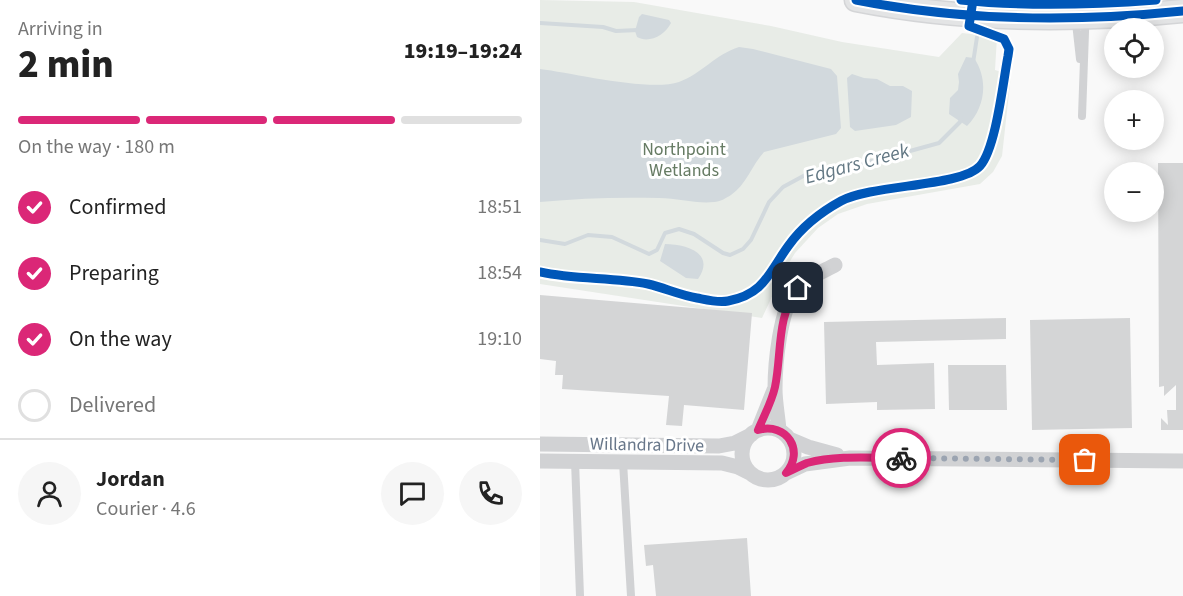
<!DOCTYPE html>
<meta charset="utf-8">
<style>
:root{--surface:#fff;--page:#f6f6f6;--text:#222;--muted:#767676;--line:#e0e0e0;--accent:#db2777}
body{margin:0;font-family:"Source Sans 3",sans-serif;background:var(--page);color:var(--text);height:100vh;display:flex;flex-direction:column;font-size:22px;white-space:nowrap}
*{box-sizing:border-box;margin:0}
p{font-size:20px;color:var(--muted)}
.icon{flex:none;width:33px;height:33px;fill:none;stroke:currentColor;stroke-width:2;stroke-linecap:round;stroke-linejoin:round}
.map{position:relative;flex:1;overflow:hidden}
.sheet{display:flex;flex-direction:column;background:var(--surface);width:540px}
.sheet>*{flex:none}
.controls{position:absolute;left:564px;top:18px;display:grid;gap:12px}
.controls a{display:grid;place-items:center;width:60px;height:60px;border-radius:50%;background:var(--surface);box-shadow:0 3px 15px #0003;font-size:30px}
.pin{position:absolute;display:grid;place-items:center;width:51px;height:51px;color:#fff;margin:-26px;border-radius:12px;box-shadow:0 3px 9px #0006}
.courier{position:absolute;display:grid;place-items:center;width:60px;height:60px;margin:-30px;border:4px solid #db2777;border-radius:50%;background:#fff;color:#222;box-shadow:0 2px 8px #0007}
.summary em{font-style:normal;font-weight:800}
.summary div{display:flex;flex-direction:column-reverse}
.summary{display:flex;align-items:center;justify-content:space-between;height:102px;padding:0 18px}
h1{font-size:39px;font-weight:800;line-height:45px}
.bar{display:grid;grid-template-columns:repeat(4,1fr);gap:9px 6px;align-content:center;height:72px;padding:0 18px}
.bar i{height:8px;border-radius:4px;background:var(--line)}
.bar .current{background:var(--accent)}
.bar p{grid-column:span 4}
.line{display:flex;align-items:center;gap:15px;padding:0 18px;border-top:2px solid var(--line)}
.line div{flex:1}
.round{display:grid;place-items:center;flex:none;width:63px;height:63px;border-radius:32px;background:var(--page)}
ol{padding:0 18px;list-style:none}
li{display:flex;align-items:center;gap:18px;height:66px}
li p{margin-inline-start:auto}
li .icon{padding:6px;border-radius:50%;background:var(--accent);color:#fff;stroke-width:4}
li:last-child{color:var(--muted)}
li i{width:33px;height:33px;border:3px solid var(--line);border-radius:50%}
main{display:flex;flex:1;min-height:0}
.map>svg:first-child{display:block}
</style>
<main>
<section class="sheet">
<div class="summary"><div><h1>2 min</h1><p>Arriving in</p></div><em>19:19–19:24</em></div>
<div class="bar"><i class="current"></i><i class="current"></i><i class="current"></i><i></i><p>On the way · 180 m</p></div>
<ol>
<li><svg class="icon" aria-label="check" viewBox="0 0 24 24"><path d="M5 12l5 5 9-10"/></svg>Confirmed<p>18:51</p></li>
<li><svg class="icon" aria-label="check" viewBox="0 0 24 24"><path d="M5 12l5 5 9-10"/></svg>Preparing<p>18:54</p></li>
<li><svg class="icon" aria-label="check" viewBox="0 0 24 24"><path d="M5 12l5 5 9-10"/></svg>On the way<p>19:10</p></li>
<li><i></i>Delivered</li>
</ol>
<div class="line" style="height:108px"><a class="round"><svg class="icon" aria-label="person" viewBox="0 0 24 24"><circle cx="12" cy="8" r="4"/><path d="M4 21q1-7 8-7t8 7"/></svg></a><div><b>Jordan</b><p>Courier · 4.6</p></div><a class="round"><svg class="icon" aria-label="chat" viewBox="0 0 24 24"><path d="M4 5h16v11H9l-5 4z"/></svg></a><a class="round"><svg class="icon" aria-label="phone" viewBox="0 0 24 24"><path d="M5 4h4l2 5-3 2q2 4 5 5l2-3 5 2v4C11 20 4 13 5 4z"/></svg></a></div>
</section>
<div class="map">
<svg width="643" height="596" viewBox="0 0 643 596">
<rect width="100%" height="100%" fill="#f9f9f9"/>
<!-- green -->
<path fill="#e8ece7" d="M0,0L94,2L231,26L302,42L399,57L422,33L457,37L455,70L471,75L462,156L453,172L440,184L327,204L298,214L278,228L255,253L244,271L222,318L0,284Z"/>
<!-- water -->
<path fill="#d2d9dd" d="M102,14L129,20L131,23C125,35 109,44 97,37L95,31L99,17Z
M199,47L213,49L291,69L297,76L301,128L296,134L224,152C212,165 206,185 191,195C186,198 180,202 174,202C156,204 138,198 119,198C79,197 40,198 0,202V69C33,73 110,92 139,82C161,74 176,54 199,47Z
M426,57L434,58C449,80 445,108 427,126L409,114L410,98L418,90L419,82L418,74Z
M312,74L324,78L337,79L350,86H363L372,91L371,117L356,125L315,131L310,127L307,78Z
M125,244C146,244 176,253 158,279L146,278L120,261Z"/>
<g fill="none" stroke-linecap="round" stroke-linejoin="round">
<!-- stream -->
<path stroke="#d2d9dd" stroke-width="4" d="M0,23L63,27L76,31L98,30
M433,63L437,37
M0,240L25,244L48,235L72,237L109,254L117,250L125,233L139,229L154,234L183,253L190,255L203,249L211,240L229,202L243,187L267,174L341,159L399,143L420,122L421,117"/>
</g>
<!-- building -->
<path fill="#d4d5d6" d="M618,163H643V430H621V418L628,425L627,410H636V385L624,396V386L619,387Z
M0,295L212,313L204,410L144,405L142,426L126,425L129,396L22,389L23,375H15L16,361L0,359Z
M466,318V339L336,342L337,365L394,363L395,409L337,410V402L286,404L284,322Z
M590,318L592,428L492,430L490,320Z
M408,365H466L467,410H409Z
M207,538L211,596H116L113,565L106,566L104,545Z"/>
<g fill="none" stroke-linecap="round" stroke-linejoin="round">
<!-- primary casing -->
<g stroke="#d4d5d7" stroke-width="25">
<path id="primary" d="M316,0C422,21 535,22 643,11"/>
</g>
<!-- lane -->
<path stroke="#d1d2d4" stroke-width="8" d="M534,5L540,59
M542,116L546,4
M35,461L40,596
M83,462L91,596"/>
<!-- street -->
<path stroke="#d1d2d4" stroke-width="15" d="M202 454a26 26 0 1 1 52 0a26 26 0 1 1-52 0Z
M218,430L234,390
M239,430C238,417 235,402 235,389C235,364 240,309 256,290C266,278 282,272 295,265
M249,439L268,447L297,455
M0,444L179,446L195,443L211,435
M0,461L182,463L198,467L210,473
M246,473L265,464L310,458L643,461"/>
<!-- primary -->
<use href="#primary" stroke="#e3e4e5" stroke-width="22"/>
<!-- cycleway casing -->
<g stroke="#fff" stroke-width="13">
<path id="cycleway" d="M316,0C422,21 535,22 643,11
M421,0C486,7 551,5 616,0
M0,272C35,280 73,277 108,284C125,288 140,295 157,298C167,300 178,303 188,301C225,294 229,272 249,245C262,227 281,212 301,201C333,184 421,187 440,166C456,148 463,82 468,56L469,49L464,39L429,26L433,0"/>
</g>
<!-- cycleway -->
<use href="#cycleway" stroke="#0057b8" stroke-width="9"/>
</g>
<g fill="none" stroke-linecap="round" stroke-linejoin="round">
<!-- done -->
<path stroke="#9ba4b1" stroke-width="6" stroke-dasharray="0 10.8" d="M361,458L545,460"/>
<!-- route -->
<path stroke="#db2777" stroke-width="8" d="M258,288C236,317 242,353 235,387C232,401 224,416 218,430C247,422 265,451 246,473C252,470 260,466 267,463C297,455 330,458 361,458"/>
</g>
<g text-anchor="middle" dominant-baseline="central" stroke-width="6" stroke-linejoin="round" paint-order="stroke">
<!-- park labels -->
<g font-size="18" fill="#667b63" stroke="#fff">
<text x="144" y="149">Northpoint<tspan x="144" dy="21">Wetlands</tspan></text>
</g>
<!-- street labels -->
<g font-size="18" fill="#68778a" stroke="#fff">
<text transform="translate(107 445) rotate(1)">Willandra Drive</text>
</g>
<!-- water labels -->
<g font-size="20" font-style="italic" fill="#637884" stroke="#fff">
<text transform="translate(317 164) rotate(-15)">Edgars Creek</text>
</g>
</g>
</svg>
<div class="controls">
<a><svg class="icon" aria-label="locate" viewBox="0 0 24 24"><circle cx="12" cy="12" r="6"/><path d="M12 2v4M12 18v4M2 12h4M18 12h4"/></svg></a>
<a>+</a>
<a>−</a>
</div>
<div class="pin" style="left:545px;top:460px;background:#ea580c"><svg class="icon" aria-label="bag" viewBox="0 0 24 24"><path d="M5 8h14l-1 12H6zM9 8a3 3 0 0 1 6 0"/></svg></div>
<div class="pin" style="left:258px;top:288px;background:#1f2937"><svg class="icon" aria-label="home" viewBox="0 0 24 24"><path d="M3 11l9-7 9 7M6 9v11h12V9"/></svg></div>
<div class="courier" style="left:361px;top:458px"><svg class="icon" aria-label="bike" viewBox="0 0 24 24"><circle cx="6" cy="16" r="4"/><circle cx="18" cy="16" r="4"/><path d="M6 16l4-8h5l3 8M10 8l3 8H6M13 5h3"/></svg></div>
</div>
</main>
